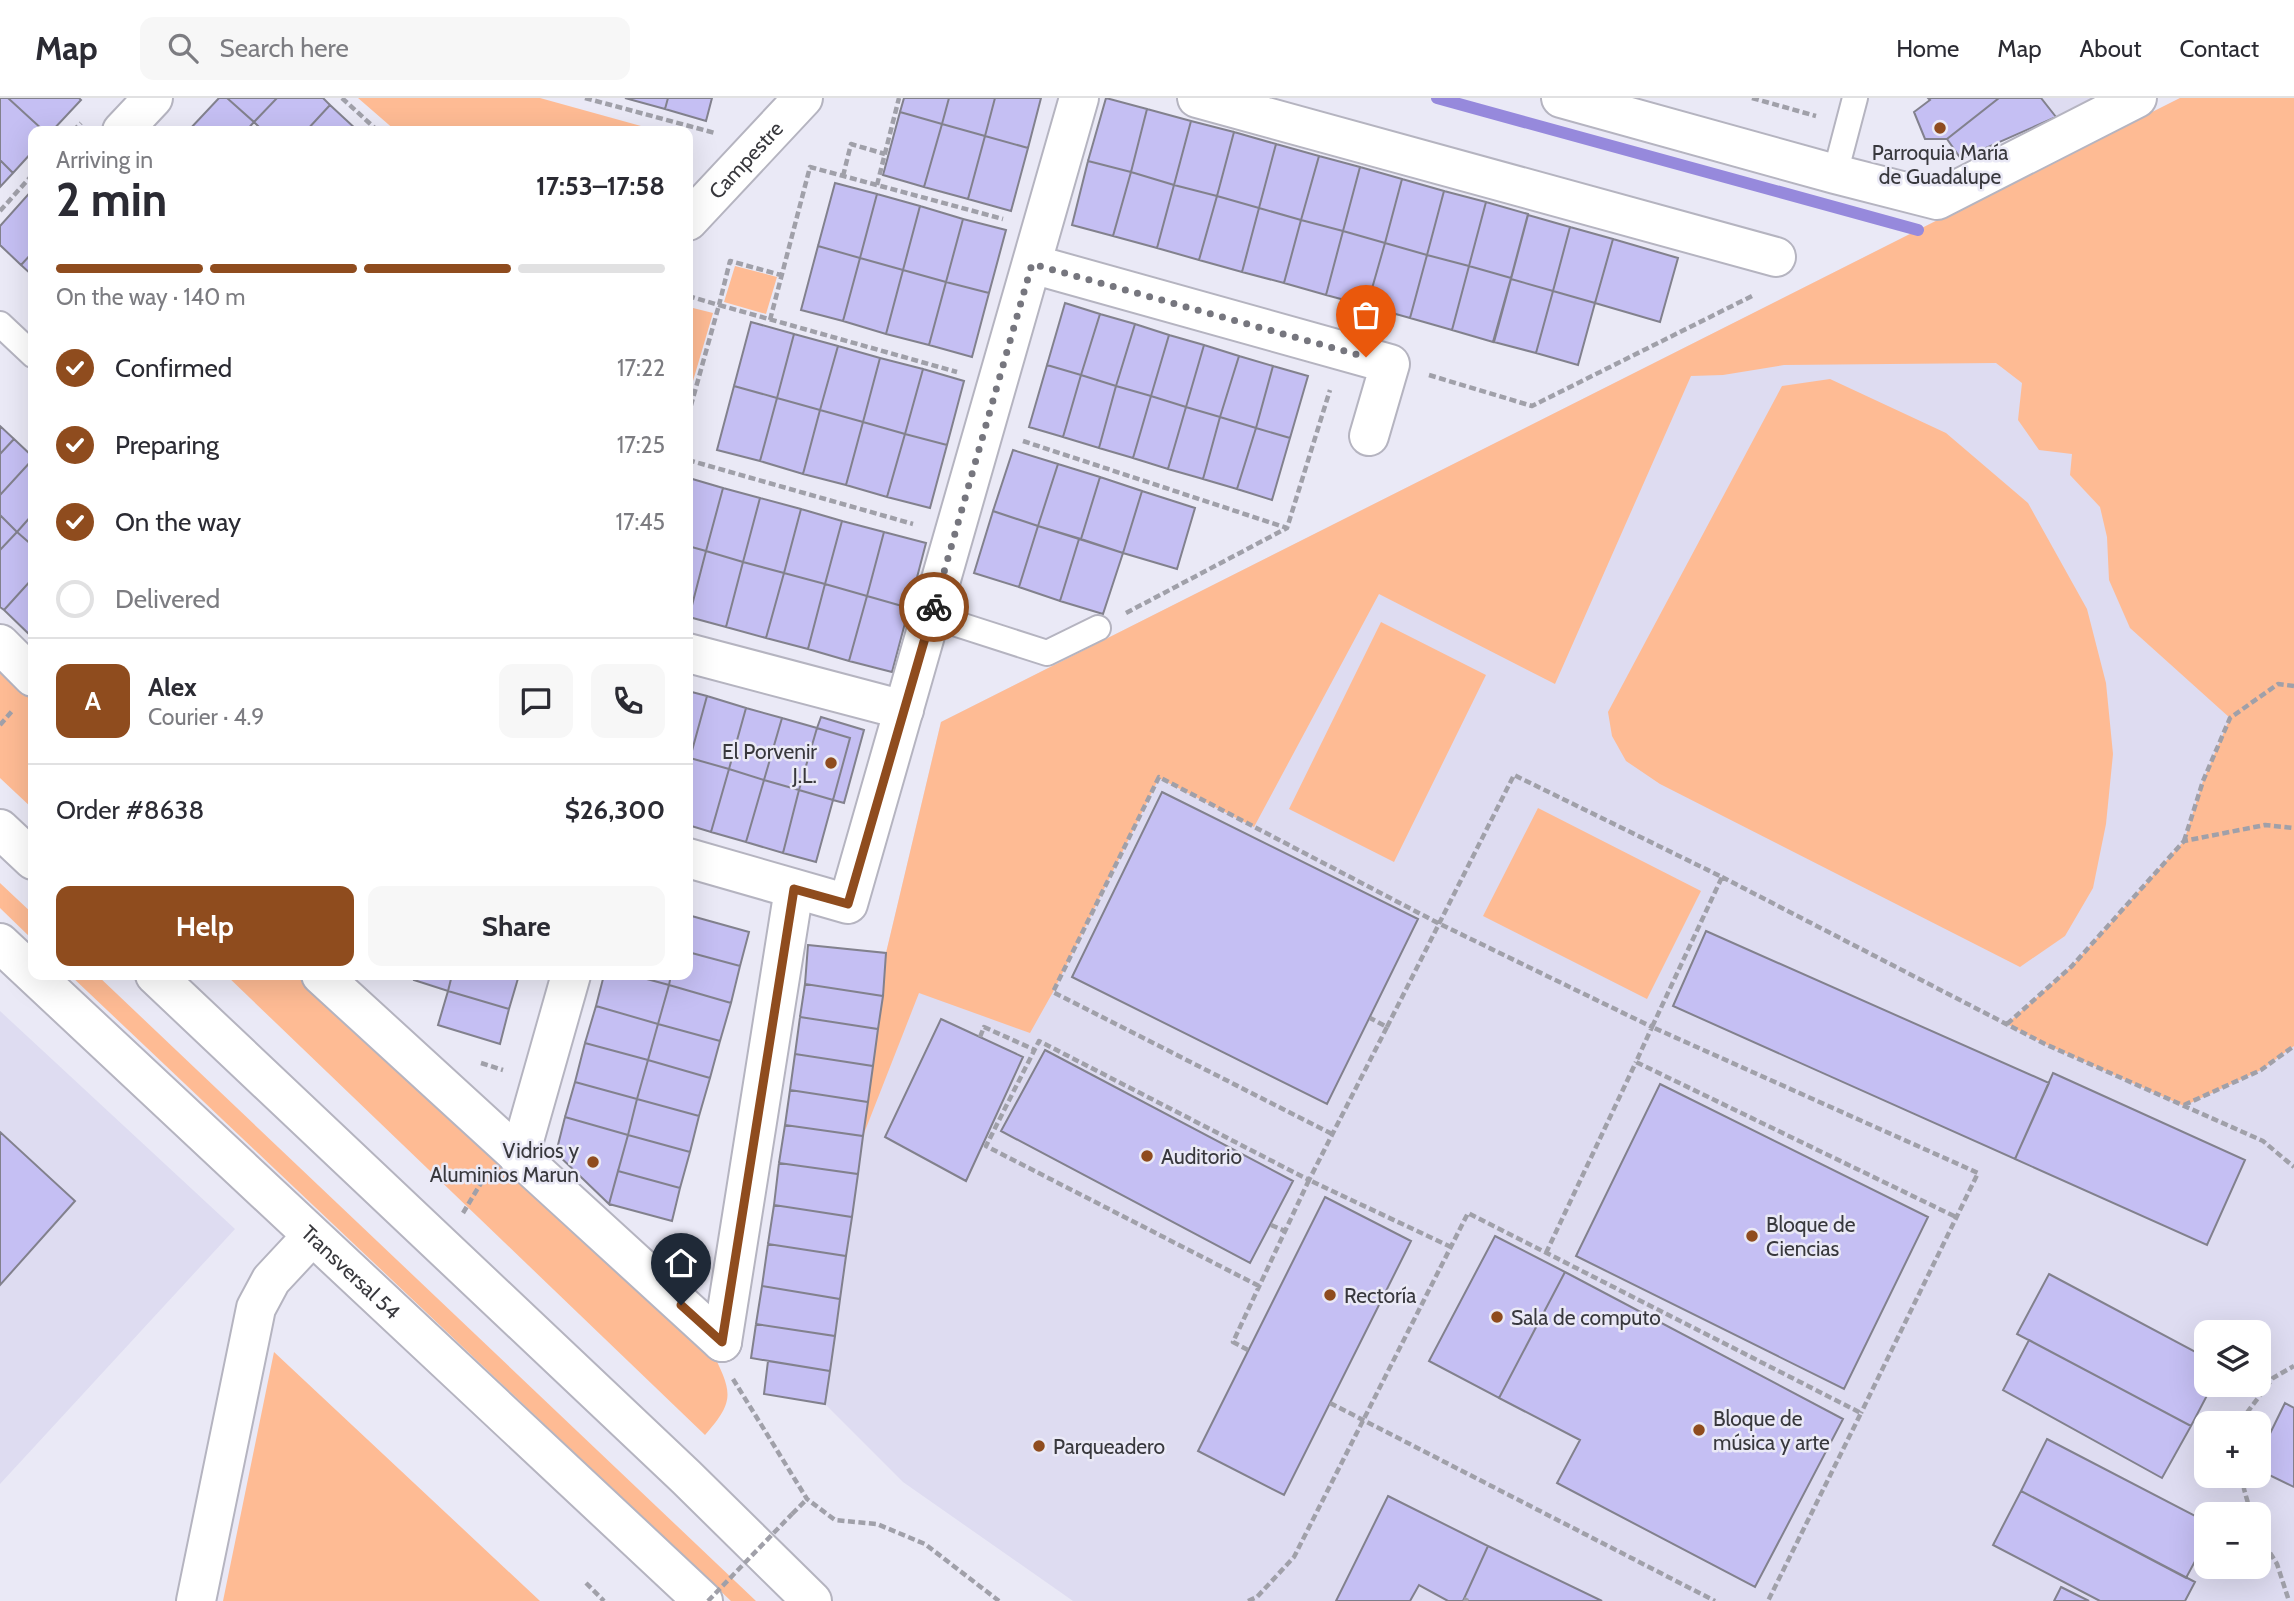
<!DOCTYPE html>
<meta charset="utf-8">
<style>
:root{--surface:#fff;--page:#f7f7f7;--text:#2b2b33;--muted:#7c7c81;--line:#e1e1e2;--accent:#8f4c1e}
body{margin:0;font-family:Cabin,sans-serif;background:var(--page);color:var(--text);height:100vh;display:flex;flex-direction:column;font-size:26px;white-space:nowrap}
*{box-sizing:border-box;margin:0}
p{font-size:23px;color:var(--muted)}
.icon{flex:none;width:38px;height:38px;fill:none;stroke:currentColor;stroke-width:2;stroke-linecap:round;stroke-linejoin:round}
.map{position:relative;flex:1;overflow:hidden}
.details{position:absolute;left:28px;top:28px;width:665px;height:854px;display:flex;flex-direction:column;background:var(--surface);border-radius:14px;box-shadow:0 7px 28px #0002}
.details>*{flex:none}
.tools{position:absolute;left:2194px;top:1222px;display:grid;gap:14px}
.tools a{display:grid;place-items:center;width:77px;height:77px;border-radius:14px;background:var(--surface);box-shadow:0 7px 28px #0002;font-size:35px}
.pin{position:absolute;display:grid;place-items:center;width:60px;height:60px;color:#fff;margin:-72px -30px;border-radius:50% 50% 50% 0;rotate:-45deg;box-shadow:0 0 7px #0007}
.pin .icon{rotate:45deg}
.courier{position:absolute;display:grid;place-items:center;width:70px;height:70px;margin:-35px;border:5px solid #8f4c1e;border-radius:50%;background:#fff;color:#222;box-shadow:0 2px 9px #0007}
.overview em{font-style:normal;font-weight:700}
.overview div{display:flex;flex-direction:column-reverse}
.overview{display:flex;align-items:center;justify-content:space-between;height:119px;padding:0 28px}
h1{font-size:46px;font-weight:700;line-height:52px}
.bar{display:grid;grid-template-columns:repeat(4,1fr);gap:10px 7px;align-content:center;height:84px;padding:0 28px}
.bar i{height:9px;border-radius:5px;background:var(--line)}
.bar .selected{background:var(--accent)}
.bar p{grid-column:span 4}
.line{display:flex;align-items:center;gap:18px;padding:0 28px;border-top:2px solid var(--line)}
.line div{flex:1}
.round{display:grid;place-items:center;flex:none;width:74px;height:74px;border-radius:14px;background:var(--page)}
ol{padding:0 28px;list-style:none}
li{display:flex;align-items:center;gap:21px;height:77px}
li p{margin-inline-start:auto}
li .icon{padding:7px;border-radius:50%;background:var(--accent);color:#fff;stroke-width:4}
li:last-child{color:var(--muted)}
li i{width:38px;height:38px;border:4px solid var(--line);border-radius:50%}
.button{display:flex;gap:14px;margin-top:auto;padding:14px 28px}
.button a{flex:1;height:80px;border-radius:14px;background:var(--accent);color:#fff;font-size:28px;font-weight:700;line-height:80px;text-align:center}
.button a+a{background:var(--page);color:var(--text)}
header{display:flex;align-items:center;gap:42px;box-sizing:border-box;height:98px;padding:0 35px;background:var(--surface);border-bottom:2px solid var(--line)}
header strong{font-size:33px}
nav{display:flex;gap:38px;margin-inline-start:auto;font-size:24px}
.search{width:490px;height:63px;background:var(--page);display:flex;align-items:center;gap:18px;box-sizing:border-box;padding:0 24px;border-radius:14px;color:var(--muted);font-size:26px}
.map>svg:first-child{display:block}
</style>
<header>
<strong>Map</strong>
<div class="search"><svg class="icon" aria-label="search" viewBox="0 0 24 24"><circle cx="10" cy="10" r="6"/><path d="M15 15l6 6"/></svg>Search here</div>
<nav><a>Home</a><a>Map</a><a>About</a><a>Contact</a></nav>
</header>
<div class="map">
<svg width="2294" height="1503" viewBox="0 0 2294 1503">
<rect width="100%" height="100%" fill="#eae9f6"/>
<!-- built -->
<path fill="#dedcf1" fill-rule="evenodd" d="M2041,0H2094L2056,19Z
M2180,0H2294V1503H1073L903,1384L825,1306L883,898L886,855L941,624ZM2207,1234H2259V1286H2207ZM2207,1325H2259V1377H2207ZM2207,1416H2259V1468H2207Z
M0,913L235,1131L0,1386Z"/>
<!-- green -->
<path fill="#febb94" d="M358,0H540L659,33H396Z
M2180,0H2294V948L2261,972L2184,1008L2045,946L2007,926L2072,868L2184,743L2203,683L2230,620L2130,530L2109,482L2107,439L2100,409L2070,377L2072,356L2039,352L2018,322L2022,285L1996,265L1784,267L1723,277L1691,278L1555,586L1379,496L1254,729L1159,680L1053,894L1030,935L919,895L863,1038L883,898L886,855L941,624Z
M735,168L777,179L766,216L724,204Z
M693,210L713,215L688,300V228Z
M1830,281L1946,335L2028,405L2087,511L2106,585L2113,656L2106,726L2093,790L2065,838L2020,869L1660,686L1626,663L1612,638L1608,614L1782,288Z
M1381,524L1486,577L1394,764L1289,711Z
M0,570L33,603V711L0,680Z
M1538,710L1701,793L1647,901L1483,818Z
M0,785L33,816V842L0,810Z
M70,877H97L756,1503H731Z
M226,877H300L711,1251C731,1293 737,1301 705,1337Z
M274,1254L540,1503H223Z"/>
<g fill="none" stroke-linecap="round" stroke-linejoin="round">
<!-- stream -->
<path stroke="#9689dc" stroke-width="12" d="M1437,0L1918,132"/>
</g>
<!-- building -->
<path fill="#c5bff3" stroke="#82818d" stroke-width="2" d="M0,0H8L44,33H33V53L13,75L0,62Z
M8,0H79L81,2L52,33H44Z
M219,0H227L254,24L246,33H188Z
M227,0H277L254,24Z
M277,0H323L330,7L306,33H263L254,24Z
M625,0H668L665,11Z
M668,0H712L706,23L665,11Z
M904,0H949L942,26L900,14Z
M949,0H995L985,38L942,26Z
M995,0H1041L1028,50L985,38Z
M1106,0L1147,11L1131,74L1088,63Z
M1928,0H1999L1947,41H1925L1914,14L1930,2Z
M1999,0H2041L2056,19L1961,61L1947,41Z
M330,7L358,33H306Z
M1147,11L1191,23L1174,87L1131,74Z
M900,14L942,26L924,89L883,77Z
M1191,23L1234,34L1217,98L1174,87Z
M942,26L985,38L968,101L924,89Z
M1234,34L1276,46L1259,110L1217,98Z
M985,38L1028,50L1011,113L968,101Z
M1276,46L1319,58L1301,122L1259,110Z
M1319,58L1360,69L1343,133L1301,122Z
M0,62L13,75L0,89Z
M1088,63L1131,74L1113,138L1072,127Z
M1360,69L1402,81L1385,145L1343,133Z
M1131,74L1174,87L1157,150L1113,138Z
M1402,81L1444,93L1427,157L1385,145Z
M835,85L877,96L860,160L818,148Z
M1174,87L1217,98L1199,162L1157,150Z
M33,91V154L21,167L0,147V128Z
M1444,93L1486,104L1469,168L1427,157Z
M877,96L920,108L903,172L860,160Z
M1217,98L1259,110L1242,174L1199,162Z
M1486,104L1528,116L1511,180L1469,168Z
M920,108L963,121L946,184L903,172Z
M1259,110L1301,122L1284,185L1242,174Z
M1528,117L1570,129L1553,193L1511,181Z
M963,121L1006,132L989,195L946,184Z
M1301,122L1343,133L1326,197L1284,185Z
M1570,129L1613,141L1595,205L1553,193Z
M1343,133L1385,145L1367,208L1326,197Z
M1613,141L1678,160L1660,224L1595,205Z
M1385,145L1427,157L1410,220L1367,208Z
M818,148L860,160L843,223L801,212Z
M33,154V178L21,167Z
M1427,157L1469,168L1452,232L1410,220Z
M860,160L903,172L886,236L843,223Z
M1469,168L1511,180L1493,244L1452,232Z
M903,172L946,184L929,247L886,236Z
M1511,181L1553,193L1536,255L1494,244Z
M946,184L989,195L972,259L929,247Z
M1553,193L1595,205L1578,267L1536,255Z
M1065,205L1100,216L1081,277L1047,267Z
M1100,216L1135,226L1116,288L1081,277Z
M751,224L794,236L777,300L734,288Z
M1135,226L1169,237L1151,298L1116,288Z
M794,236L838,248L820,312L777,300Z
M1169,237L1204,247L1186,309L1151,298Z
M1204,247L1239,258L1220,319L1186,309Z
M838,248L880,260L863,324L820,312Z
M1239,258L1273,268L1256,330L1220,319Z
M880,260L923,271L905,336L863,324Z
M1047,267L1081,277L1063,339L1029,329Z
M1273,268L1308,278L1290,340L1256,330Z
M923,271L964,283L947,347L905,336Z
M1081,277L1116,288L1099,350L1063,339Z
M734,288L777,300L760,363L717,352Z
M1116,288L1151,298L1133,360L1099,350Z
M1151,298L1186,309L1168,371L1133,360Z
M777,300L820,312L803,376L760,363Z
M1186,309L1220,319L1203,381L1168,371Z
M820,312L863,324L846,387L803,376Z
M1220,319L1256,330L1237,391L1203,381Z
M863,324L905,336L887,399L846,387Z
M0,328L14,341L0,356Z
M1256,330L1290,340L1272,402L1237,391Z
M905,336L947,347L930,410L887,399Z
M14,341L33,359V361L0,397V356Z
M1013,352L1058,366L1038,428L993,413Z
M33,361V416L17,434L0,417V397Z
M1058,366L1100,379L1081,441L1038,428Z
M1100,379L1142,393L1123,455L1081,441Z
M689,380L723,390L706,453L688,448Z
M723,390L760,400L743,464L706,453Z
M1142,393L1195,410L1177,471L1123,455Z
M760,400L801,411L784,475L743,464Z
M801,411L842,423L825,486L784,475Z
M993,413L1038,428L1019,489L974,475Z
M33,416V448L17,434Z
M0,417L17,434L0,452Z
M842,423L884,434L867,498L825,486Z
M1038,428L1079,441L1060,503L1019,489Z
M17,434L33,448V480L4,512L0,509V452Z
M884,434L926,445L909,510L867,498Z
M1079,441L1123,455L1103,516L1060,503Z
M688,448L706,453L689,519L688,518Z
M706,453L743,464L726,529L689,519Z
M743,464L784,475L766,540L726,529Z
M784,475L825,486L808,551L766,540Z
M33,480V537L32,539L4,512Z
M825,486L867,498L849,563L808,551Z
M867,498L909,510L892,574L849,563Z
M688,593L707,598L690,660H688Z
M707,598L746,610L729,671L690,660Z
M746,610L782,620L764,682L729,671Z
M821,619L864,632L844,705L833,702L850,640L817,630Z
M782,620L817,630L799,692L764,682Z
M817,630L850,640L833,702L799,692Z
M690,660L729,671L711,734L688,727Z
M729,671L764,682L746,744L711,734Z
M764,682L799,692L783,755L746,744Z
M799,692L833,702L816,764L783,755Z
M1162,694L1418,821L1327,1006L1072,879Z
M688,817L749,834L740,868L688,854Z
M1706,833L2049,985L2015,1061L1673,908Z
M808,847L886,855L883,898L805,886Z
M688,854L740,868L731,905L669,887L671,877H688Z
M415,877H452L448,893L414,882Z
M452,877H519L509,911L448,893Z
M604,877H632L669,887L658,926L596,908Z
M632,877H671L669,887Z
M805,886L883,898L878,931L800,919Z
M669,887L731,905L720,943L658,926Z
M448,893L509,911L500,946L438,927Z
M596,908L658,926L648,962L585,945Z
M800,919L878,931L873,968L795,956Z
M941,921L1023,959L966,1083L885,1039Z
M658,926L720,943L710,980L648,962Z
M585,945L648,962L637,1001L575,984Z
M1045,952L1293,1083L1250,1165L1001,1033Z
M795,956L873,968L868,1004L790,992Z
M648,962L710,980L699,1018L637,1001Z
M2053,975L2245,1062L2207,1147L2015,1061Z
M575,984L637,1001L628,1037L565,1019Z
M1660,986L1928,1119L1844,1291L1576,1158Z
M790,992L868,1004L863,1038L785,1027Z
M637,1001L699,1018L690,1054L628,1037Z
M565,1019L628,1037L609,1106L556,1055Z
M785,1027L863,1038L858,1076L779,1065Z
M0,1034L75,1103L0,1187Z
M628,1037L690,1054L680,1090L618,1073Z
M779,1065L858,1076L852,1119L774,1107Z
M618,1073L680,1090L672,1123L609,1106Z
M1325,1099L1411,1143L1284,1397L1198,1353Z
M774,1107L852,1119L846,1158L768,1146Z
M1495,1138L1565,1174L1499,1300L1429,1263Z
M768,1146L846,1158L840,1201L762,1188Z
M1565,1174L1843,1321L1755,1489L1557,1385L1580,1342L1499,1300Z
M2049,1176L2207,1260V1286H2213L2191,1328L2017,1236Z
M762,1188L840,1201L835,1238L756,1226Z
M756,1226L835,1238L830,1273L751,1260Z
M2029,1242L2191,1328L2162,1380L2003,1292Z
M768,1263L830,1273L825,1306L764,1296Z
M2285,1305L2294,1310V1389L2259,1372V1358Z
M2047,1341L2207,1424V1441L2186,1480L2021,1393Z
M2021,1393L2195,1484L2185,1503H2100L1993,1447Z
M1388,1398L1488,1448L1463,1503H1448L1419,1487L1410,1503H1336Z
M1488,1448L1602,1503H1463Z
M2061,1489L2089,1503H2054Z"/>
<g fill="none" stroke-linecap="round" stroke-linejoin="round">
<!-- lane casing -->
<g stroke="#b5b4c0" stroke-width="28">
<path id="lane" d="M1835,76L1855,0
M0,226L33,257
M932,518L1047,555L1098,530"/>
</g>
<!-- street casing -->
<g stroke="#b5b4c0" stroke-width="42">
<g id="street">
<path d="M1197,0L1776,159"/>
<path d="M1561,0L1835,76L1937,102L2137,0"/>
<path d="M122,33L153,0"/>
<path id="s1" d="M688,123L803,0"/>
<path d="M1032,166L1390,266L1369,338"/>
<path d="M0,546L33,579"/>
<path d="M688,555L904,612"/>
<path d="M688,760L848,806L1079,0"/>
<path d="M321,877L722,1244"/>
<path d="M519,1060L571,877"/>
<path d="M722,1244L794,791"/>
<path d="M196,1503L256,1210L271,1182L312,1138"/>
</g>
</g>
<!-- primary casing -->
<g stroke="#b5b4c0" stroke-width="42">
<g id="primary">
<path d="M0,731L33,762"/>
<path id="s2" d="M0,845L703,1503"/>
<path d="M155,877L686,1379L812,1503"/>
</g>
</g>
<!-- path -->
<path stroke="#a0a0a9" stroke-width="4.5" stroke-dasharray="7 3.5" stroke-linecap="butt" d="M342,0L378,33
M585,0L715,35
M1752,0L1816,18
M73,33L81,25
M843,78L851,46L885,56
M877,87L899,0
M0,113L33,76
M688,198L719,207L730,163L781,177
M770,222L810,69L1003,121
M1429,277L1532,308L1754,197
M688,318L719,207L957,274
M1023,343L1287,430L1330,292
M688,362L913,426
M1126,515L1287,430
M0,627L13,612
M2184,743L2203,683L2230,620L2278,586L2294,588
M1722,779L2045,946L2263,1043L2294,1069
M2007,926L2072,868L2184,743L2265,727L2294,730
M1387,929L1514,677L1722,779L1652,929L1978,1075L1861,1315
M980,939L984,929L1035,952
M481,965L503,972
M2184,1007L2261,972L2294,948
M1332,1036L1053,894L1159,679L1438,825L1652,929L1636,964L1956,1119
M463,1115L484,1080
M1271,1127L1285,1133
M1546,1155L1636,964
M1259,1188L986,1048L1039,943L1309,1082L1387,929L1370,920
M1248,1252L1233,1244L1309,1082L1451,1149
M733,1281L807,1401L835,1422L877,1426L925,1446L999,1503
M1330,1305L1715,1503
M2246,1325V1316L2273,1280L2294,1268
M2244,1377V1391L2251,1416
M792,1416L807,1401
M2259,1437L2277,1466L2289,1503
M586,1485L604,1503
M1464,1501L1468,1503
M1248,1503L1257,1499L1294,1459L1468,1115L1861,1315L1768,1503"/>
<!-- lane -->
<use href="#lane" stroke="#fff" stroke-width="24"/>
<!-- street -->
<use href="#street" stroke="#fff" stroke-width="38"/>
<!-- primary -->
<use href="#primary" stroke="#fff" stroke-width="38"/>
<!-- path-bridge -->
<path stroke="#a0a0a9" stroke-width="4.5" stroke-dasharray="7 3.5" stroke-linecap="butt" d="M708,1503L792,1416"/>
</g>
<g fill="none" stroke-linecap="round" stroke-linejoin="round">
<!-- done -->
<path stroke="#76767e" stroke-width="7" stroke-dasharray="0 12.6" d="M934,509L1032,166L1366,259"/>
<!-- route -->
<path stroke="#8f4c1e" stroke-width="9" d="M681,1207L722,1244L794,791L848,806L934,509"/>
</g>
<!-- markers -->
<g fill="#8f4c1e" stroke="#eae9f6" stroke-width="2.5">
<circle cx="1940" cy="30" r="7"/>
<circle cx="831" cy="665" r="7"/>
<circle cx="1147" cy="1058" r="7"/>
<circle cx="593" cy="1064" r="7"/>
<circle cx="1752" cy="1138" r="7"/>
<circle cx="1330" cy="1197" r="7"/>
<circle cx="1497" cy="1219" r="7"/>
<circle cx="1699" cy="1332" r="7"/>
<circle cx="1039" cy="1348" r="7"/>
</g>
<g text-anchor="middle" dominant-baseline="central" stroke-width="5" stroke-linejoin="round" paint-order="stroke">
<!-- poi labels -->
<g font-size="21" fill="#38383d" stroke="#eae9f6" text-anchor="start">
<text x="1940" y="54" text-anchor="middle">Parroquia María<tspan x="1940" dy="24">de Guadalupe</tspan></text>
<text x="817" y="653" text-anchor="end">El Porvenir<tspan x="817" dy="24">J.L.</tspan></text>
<text x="579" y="1052" text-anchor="end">Vidrios y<tspan x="579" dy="24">Aluminios Marun</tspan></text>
<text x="1161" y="1058">Auditorio</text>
<text x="1766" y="1126">Bloque de<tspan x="1766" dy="24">Ciencias</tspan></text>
<text x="1344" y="1197">Rectoría</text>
<text x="1511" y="1219">Sala de computo</text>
<text x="1713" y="1320">Bloque de<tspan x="1713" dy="24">música y arte</tspan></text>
<text x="1053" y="1348">Parqueadero</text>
</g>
<!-- street labels -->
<g font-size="21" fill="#38383d" stroke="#eae9f6">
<text stroke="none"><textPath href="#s1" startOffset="84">Campestre</textPath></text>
<text stroke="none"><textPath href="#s2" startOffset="481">Transversal 54</textPath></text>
</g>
</g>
</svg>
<div class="tools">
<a><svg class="icon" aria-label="layers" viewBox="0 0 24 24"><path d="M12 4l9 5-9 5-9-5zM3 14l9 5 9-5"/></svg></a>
<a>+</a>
<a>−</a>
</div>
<div class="pin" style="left:1366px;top:259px;background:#ea580c"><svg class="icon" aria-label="bag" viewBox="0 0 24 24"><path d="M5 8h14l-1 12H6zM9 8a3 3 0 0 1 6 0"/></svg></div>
<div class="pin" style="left:681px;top:1207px;background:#1f2937"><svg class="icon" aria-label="home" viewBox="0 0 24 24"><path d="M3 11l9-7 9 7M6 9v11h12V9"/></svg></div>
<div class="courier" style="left:934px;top:509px"><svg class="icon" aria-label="bike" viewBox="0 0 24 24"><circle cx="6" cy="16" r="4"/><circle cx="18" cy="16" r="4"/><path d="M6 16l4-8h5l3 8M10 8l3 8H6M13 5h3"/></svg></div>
<section class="details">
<div class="overview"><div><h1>2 min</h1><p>Arriving in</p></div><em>17:53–17:58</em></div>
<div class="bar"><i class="selected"></i><i class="selected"></i><i class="selected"></i><i></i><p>On the way · 140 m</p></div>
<ol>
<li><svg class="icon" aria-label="check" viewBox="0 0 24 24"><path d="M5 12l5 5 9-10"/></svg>Confirmed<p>17:22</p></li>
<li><svg class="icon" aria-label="check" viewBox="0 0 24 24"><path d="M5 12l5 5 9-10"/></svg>Preparing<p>17:25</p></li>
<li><svg class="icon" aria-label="check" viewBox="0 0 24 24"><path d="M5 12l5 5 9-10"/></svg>On the way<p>17:45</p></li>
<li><i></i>Delivered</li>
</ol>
<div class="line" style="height:126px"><b class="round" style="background:var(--accent);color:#fff">A</b><div><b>Alex</b><p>Courier · 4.9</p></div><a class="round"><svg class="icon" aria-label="chat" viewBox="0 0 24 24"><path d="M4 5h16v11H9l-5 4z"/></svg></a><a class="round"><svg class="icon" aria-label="phone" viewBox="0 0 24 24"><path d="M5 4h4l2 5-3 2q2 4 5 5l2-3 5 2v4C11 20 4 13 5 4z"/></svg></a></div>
<div class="line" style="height:91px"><div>Order #8638</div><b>$26,300</b></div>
<div class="button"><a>Help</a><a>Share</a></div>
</section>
</div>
